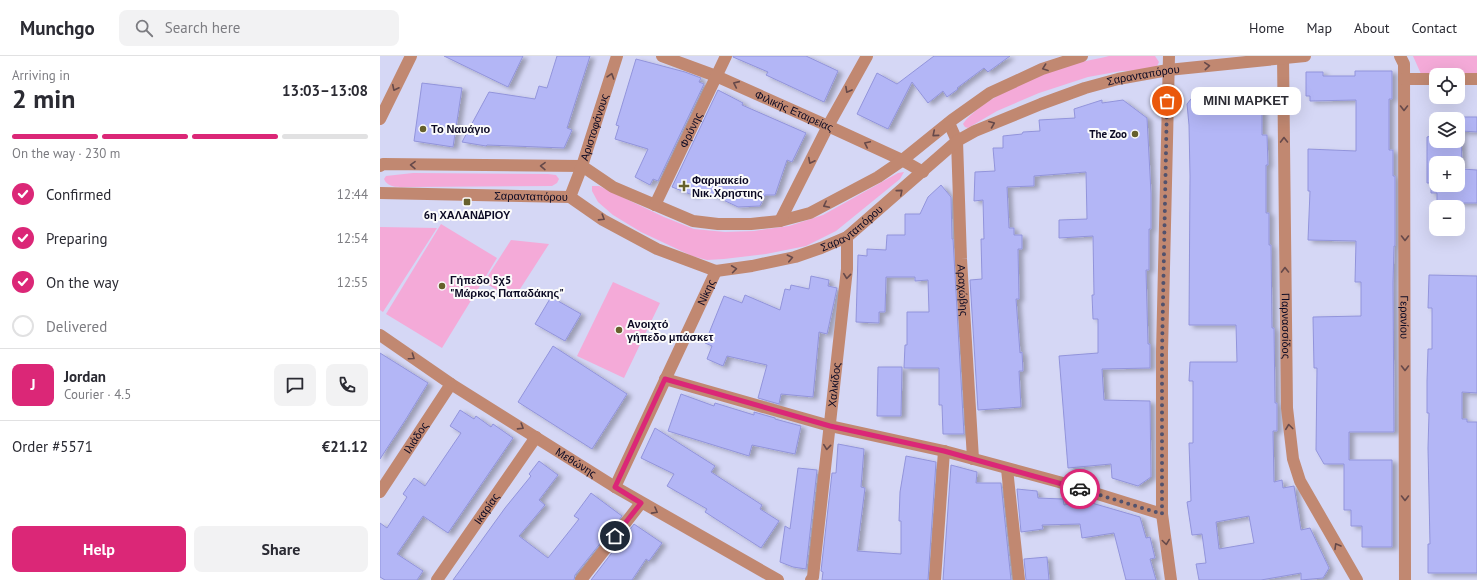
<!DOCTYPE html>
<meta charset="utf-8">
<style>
:root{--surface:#fff;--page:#f2f2f3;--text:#2b2b33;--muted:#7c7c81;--line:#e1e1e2;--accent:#db2777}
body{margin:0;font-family:"PT Sans",sans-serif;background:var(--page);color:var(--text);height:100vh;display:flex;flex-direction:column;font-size:15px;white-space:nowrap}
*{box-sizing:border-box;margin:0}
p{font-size:13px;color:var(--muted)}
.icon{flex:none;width:22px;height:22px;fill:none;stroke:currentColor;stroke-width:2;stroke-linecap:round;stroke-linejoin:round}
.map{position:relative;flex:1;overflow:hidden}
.panel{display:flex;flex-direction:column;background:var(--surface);width:380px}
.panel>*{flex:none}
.buttons{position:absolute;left:1049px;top:12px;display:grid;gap:8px}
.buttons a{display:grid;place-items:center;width:36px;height:36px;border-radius:8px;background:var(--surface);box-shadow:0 4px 16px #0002;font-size:20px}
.pin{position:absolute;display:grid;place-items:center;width:34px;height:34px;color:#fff;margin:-17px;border:2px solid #fff;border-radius:50%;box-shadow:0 1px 4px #0007}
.courier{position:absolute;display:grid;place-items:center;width:40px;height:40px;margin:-20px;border:3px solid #db2777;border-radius:50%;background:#fff;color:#222;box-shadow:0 1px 5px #0007}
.bubble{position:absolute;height:28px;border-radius:8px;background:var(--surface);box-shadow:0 4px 16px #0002;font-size:13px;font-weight:700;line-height:28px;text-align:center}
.summary em{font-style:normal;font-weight:700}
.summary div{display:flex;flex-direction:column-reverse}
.summary{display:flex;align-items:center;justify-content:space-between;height:68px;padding:0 12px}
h1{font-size:26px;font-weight:700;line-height:30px}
.bar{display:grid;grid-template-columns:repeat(4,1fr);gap:6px 4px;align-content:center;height:48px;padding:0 12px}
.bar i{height:5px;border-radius:3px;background:var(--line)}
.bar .selected{background:var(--accent)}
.bar p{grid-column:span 4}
.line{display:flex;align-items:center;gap:10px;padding:0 12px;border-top:1px solid var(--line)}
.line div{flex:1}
.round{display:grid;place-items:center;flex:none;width:42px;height:42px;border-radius:8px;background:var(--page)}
ol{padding:0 12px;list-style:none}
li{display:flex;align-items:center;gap:12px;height:44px}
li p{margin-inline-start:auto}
li .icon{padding:4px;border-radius:50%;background:var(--accent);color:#fff;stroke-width:4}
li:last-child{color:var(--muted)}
li i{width:22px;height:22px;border:2px solid var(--line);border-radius:50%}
.primary-button{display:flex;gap:8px;margin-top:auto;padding:8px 12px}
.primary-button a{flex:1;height:46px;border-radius:8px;background:var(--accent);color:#fff;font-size:16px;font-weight:700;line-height:46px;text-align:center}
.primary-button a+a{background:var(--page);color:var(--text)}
header{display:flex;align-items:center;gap:24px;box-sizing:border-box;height:56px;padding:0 20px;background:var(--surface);border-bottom:1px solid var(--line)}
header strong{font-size:19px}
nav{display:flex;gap:22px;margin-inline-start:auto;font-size:14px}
.search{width:280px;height:36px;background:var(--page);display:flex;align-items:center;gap:10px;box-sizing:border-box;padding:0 14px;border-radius:8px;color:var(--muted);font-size:15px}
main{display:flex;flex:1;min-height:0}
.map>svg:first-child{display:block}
</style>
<header>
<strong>Munchgo</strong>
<div class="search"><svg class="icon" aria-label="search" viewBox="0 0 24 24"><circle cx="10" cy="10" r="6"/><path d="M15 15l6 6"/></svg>Search here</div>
<nav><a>Home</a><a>Map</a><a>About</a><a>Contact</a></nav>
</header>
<main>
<section class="panel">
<div class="summary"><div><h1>2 min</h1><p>Arriving in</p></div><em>13:03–13:08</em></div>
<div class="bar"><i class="selected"></i><i class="selected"></i><i class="selected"></i><i></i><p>On the way · 230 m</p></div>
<ol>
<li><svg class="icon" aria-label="check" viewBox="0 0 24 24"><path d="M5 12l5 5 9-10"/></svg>Confirmed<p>12:44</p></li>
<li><svg class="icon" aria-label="check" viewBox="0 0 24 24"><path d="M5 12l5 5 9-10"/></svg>Preparing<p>12:54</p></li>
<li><svg class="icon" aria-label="check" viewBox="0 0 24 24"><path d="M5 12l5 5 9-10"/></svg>On the way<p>12:55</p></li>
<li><i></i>Delivered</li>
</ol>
<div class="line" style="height:72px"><b class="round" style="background:var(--accent);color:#fff">J</b><div><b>Jordan</b><p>Courier · 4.5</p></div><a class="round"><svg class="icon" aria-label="chat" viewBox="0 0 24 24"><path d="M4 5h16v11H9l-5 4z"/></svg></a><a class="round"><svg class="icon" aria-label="phone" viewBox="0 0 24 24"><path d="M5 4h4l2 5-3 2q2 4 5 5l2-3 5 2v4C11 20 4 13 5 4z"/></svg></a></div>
<div class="line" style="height:52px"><div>Order #5571</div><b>€21.12</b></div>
<div class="primary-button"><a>Help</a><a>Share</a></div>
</section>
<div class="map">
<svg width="1097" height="524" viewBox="0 0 1097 524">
<defs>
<filter id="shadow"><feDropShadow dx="4.5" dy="2.5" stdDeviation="2" flood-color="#0004"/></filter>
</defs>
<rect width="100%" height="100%" fill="#d5d7f5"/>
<!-- green -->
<path fill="#f4aad8" d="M729,0H775L779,6L776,12L769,14L741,15L708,21L659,37L617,55L588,72L585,71L583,68C600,44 653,21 681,11C696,6 713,4 729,0Z
M1033,0H1097V19L1041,18Z
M524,116L520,123L456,175L426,190L386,198L344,203L327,204L312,200L261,176L233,159L218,146L212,135V130H219L284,161L314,173L345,176L374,175L409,170L443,159L518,117Z
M33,117L168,118L176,119L179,123L177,127L172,130L31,131C22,131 8,133 4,123L6,120Z
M61,168L117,202L62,292L6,258Z
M0,171L57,172L3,256L0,254Z
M131,184L169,188L133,244L104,226Z
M233,226L280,247L244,322L197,300Z"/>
<!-- building -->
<path fill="#b3b6f6" stroke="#9294db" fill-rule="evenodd" filter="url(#shadow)" d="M64,0H143L128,31Z
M177,0H210L187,72L192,74L184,92L107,89L106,90L82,86L109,36L155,43L159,30L167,32Z
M353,0H426L458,15L444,46L386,19L388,16L353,1Z
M554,0H630L608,16L604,12L577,32L578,33L567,41L563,35L548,47L532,26L508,73L477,58L497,17L517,28Z
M256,3L305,16L321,22L319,26L324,28L278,125L273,123L270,129L255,121L268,93L235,83L239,70L236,69Z
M975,15H1012V43H1009V94H1013V120H1015V190H1014L1013,227L1014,376H969V404H1012V491H982V470H971V454H964V408H944L936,394L937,312H934L933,261L981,260V226H975L976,185L928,184L930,135H928V93L976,95V44L930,45V40H926V16H943V20H975Z
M42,27L82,32L73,91L34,85Z
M819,33H882V79H887L888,109H886V157H889V189H891L892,272H894L895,347H897V375H893L894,426L902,424L903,432L914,430L921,474L930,472L949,512L943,522L921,524V517L881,524H819L816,508L826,507L822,478L812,479L807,446L811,445L809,387H813V325H809L810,306H857L856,269H809L810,120L809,69L807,48ZM869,460L874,487L839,493L836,466Z
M338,34L363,47L362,49L426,77L412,106L407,104L395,139H385L380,150L358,151L318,132L315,140L292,131Z
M722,44V47L743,44L767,62L771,137V173H769V214H766L768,288H770V312L722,313L724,344L770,345L771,421L758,430L732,422L731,408L688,412L679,300L718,297V263H713L712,239H714L713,180L679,182V164L707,163L706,116L654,120V130L627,131L629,172H634V179H642V193H638L639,243H636L640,297L642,296L643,315H639L641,351L598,354L590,224L602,223L601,183H604L603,144L594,145L595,116L615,115L613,92H623V80L642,78L643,76L660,75L659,64L695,62L694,53Z
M1057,61H1097V76L1081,75L1082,113L1097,114V147H1057V137H1051V127H1047V81L1051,80V73H1056V85H1078V63H1057ZM1056,107H1078V129H1056Z
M561,129L571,141L572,183H573L584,378H563L562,349H559V312H524L525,289H527V256H549L548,224L535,225V221H506L505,256H499V267L476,266L478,199L487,200V193L506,194L507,179H525V158H540L548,141Z
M1049,219L1097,220V337L1082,336V363H1087V366H1097V517H1048V488H1050L1048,392L1049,357H1047V325L1048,293H1052V252H1048Z
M431,220L449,224L448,230L457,232L447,278L439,276L433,341L401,338L399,348L378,342L387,309L347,300L343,310L327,303L332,290L325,287L344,240L362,247L365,239L400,254L405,233L410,234L411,229L429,233Z
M171,241L201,258L185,285L155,268Z
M173,290L247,338L212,393L138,346Z
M0,297L48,327L26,363L0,403Z
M498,311H522L521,360H497Z
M301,338L334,350L335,347L374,359V356L395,362V363L421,370L415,398L372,389L369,400L288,375Z
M80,354L94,363L96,360L111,371L113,368L133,382L68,477L43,460L17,498L43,515L37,524H5L0,521V467L7,472L27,441L23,438L34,422L45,430L81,377L70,370Z
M275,372L335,410L331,416L382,449L380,453L399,465L381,492L325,456L327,453L287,430L294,418L261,402Z
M458,388L484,393L481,431L485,432L477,495L521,498V465H519L520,436L526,400L556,406L548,524H442L443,516L441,515L452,417H456Z
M159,405L178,419L159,444L165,449L139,480L168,502L199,463L194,460L211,437L242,460L195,519L194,524H73L125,452L151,420L149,418Z
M571,409L597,416L596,427H621L631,524H563Z
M418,412L437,414L426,513L413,511L400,506L405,470L410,473Z
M637,433L657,435L658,442L683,443L684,449L705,445L760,461L766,482L770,481L775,502L770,503L776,524H746L734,477L702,482L700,468L662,469L663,473L641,476Z
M254,468L282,487L269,505L266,503L252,524H211Z
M667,501L669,524H646L644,503Z"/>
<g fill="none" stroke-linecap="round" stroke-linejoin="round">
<!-- minor -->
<g stroke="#c18871" stroke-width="12">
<path id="s1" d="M282,0L336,20L448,70L522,104L543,116"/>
<path d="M789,0L782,296V458L791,524"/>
<path id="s2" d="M903,0L907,352L913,403L920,425L977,524"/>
<path id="s3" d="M1020,0L1024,8L1025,524"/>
<path d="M1024,23H1056"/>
<path d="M1078,23H1097"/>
<path d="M0,63L31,0"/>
<path id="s4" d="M569,67L577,85L581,203L593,403"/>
<path d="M0,110L3,108L202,110L233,131L313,165L338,168H371L400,165L430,157L498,121L520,106L572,64L610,37L662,13L702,0"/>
<path id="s5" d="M0,137L190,141L223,164L277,193L336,215L372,210L415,201L441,192L467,181L577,85L595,75L661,48L705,32L738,23L788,14L925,0"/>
<path id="s6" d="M190,141L202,110L237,0"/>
<path id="s7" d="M275,149L346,0"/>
<path d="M400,165L448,70L487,0"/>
<path id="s8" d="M0,279L71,328L235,431L398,524"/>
<path d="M285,323L450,370L564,395L679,426L782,458"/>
<path d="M627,413L639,524"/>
<path id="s9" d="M235,431L336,215"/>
<path id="s10" d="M0,436L71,328"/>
<path id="s11" d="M57,524L156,381"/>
<path d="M201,524L261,447"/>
<path id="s12" d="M431,524L433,521L467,213V181"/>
<path d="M555,524L564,395"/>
</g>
</g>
<!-- one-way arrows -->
<defs><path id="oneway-chevron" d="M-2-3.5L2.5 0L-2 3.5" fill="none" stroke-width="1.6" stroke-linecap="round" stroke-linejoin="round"/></defs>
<g stroke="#66494a">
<use href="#oneway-chevron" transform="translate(827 10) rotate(-5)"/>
<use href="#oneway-chevron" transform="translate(665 12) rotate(160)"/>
<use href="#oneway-chevron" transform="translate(231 20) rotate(-72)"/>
<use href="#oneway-chevron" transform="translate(356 28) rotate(-156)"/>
<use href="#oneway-chevron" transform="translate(15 32) rotate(116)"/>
<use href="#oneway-chevron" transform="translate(468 34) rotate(119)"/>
<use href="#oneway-chevron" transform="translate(1024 52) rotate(90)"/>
<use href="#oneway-chevron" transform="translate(612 68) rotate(-22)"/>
<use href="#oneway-chevron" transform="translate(555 78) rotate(140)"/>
<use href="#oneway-chevron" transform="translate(904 84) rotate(-91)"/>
<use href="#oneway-chevron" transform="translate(487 88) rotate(-155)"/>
<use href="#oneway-chevron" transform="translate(431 105) rotate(117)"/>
<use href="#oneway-chevron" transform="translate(33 109) rotate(-179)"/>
<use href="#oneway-chevron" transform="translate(163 110) rotate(-179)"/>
<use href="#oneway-chevron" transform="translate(520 136) rotate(-41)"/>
<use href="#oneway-chevron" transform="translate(446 149) rotate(153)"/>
<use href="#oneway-chevron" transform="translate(222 162) rotate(32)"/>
<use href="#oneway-chevron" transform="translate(1025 182) rotate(90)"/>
<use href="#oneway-chevron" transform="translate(410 202) rotate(-13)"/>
<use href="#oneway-chevron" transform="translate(354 213) rotate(-8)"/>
<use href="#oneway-chevron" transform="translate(905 214) rotate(-91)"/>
<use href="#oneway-chevron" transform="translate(467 220) rotate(96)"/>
<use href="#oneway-chevron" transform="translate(32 301) rotate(35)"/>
<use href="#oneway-chevron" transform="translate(1025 312) rotate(90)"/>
<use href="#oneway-chevron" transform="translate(141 371) rotate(32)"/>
<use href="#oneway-chevron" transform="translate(909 371) rotate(-97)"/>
<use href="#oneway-chevron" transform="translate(447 391) rotate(96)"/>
<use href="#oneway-chevron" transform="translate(1025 442) rotate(90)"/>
<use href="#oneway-chevron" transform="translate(275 455) rotate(29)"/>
<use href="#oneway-chevron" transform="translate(786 486) rotate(82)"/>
<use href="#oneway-chevron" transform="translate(957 490) rotate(-120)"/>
</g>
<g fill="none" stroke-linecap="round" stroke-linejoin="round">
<!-- done -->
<path stroke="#52526d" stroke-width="4" stroke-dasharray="0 7.2" d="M700,433L782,458V296L787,45"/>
<!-- route -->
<path stroke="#db2777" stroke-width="5" d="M235,480L261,447L235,431L285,323L450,370L564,395L700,433"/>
</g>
<!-- markers -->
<g fill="#66602c" stroke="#fbfbfb" stroke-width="1.5">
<circle cx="43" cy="73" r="4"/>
<circle cx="755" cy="78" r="4"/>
<path d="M302 124h4v4h4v4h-4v4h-4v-4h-4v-4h4z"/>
<rect x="83" y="142" width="8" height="8" rx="2"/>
<circle cx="62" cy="230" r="4"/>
<circle cx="239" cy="274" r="4"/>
</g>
<g text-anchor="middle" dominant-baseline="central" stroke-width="4" stroke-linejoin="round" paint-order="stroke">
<!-- street labels -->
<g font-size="11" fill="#0c0a24" stroke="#fbfbfb">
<text stroke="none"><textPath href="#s5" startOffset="835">Σαρανταπόρου</textPath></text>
<text stroke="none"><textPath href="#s1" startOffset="143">Φιλικής Εταιρείας</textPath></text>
<text stroke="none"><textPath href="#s6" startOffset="74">Αριστοφάνους</textPath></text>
<text stroke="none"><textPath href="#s7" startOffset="83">Φρύνης</textPath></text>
<text stroke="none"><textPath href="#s5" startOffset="151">Σαρανταπόρου</textPath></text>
<text stroke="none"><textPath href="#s5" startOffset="499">Σαρανταπόρου</textPath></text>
<text stroke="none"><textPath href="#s4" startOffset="169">Αραχώβης</textPath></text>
<text stroke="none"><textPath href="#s9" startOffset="215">Νίκης</textPath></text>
<text stroke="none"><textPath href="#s3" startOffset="262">Γερανίου</textPath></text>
<text stroke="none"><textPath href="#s2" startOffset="270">Παρνασσίδος</textPath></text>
<text stroke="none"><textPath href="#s12" startOffset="197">Χαλκίδος</textPath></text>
<text stroke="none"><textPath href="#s10" startOffset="65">Ιλιάδος</textPath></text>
<text stroke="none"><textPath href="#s8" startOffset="234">Μεθώνης</textPath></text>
<text stroke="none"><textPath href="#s11" startOffset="87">Ικαρίας</textPath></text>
</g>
<!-- poi labels -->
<g font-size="11" font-weight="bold" fill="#0c0a24" stroke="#fbfbfb" text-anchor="start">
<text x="51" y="73">Το Ναυάγιο</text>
<text x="747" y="78" text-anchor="end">The Zoo</text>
<text x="312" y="124">Φαρμακείο<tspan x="312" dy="13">Νικ. Χρηστιης</tspan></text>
<text x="87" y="159" text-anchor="middle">6η ΧΑΛΑΝΔΡΙΟΥ</text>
<text x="70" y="224">Γήπεδο 5χ5<tspan x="70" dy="13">"Μάρκος Παπαδάκης"</tspan></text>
<text x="247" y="268">Ανοιχτό<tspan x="247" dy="13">γήπεδο μπάσκετ</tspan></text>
</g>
</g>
</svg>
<div class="buttons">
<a><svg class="icon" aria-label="locate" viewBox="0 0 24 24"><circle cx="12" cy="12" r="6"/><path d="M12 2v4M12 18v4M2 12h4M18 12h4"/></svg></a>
<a><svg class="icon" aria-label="layers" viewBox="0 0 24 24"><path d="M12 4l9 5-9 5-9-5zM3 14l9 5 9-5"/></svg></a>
<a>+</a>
<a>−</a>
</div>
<div class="pin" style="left:787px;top:45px;background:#ea580c"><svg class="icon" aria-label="bag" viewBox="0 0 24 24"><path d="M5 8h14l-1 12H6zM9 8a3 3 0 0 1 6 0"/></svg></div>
<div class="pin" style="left:235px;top:480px;background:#1f2937"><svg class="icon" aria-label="home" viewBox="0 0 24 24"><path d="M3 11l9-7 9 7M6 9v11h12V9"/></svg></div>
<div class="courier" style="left:700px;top:433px"><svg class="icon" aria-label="car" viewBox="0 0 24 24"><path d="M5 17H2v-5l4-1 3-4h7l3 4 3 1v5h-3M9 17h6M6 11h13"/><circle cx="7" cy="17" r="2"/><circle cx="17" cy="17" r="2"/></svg></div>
<div class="bubble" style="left:811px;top:31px;width:110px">ΜΙΝΙ ΜΑΡΚΕΤ</div>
</div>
</main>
